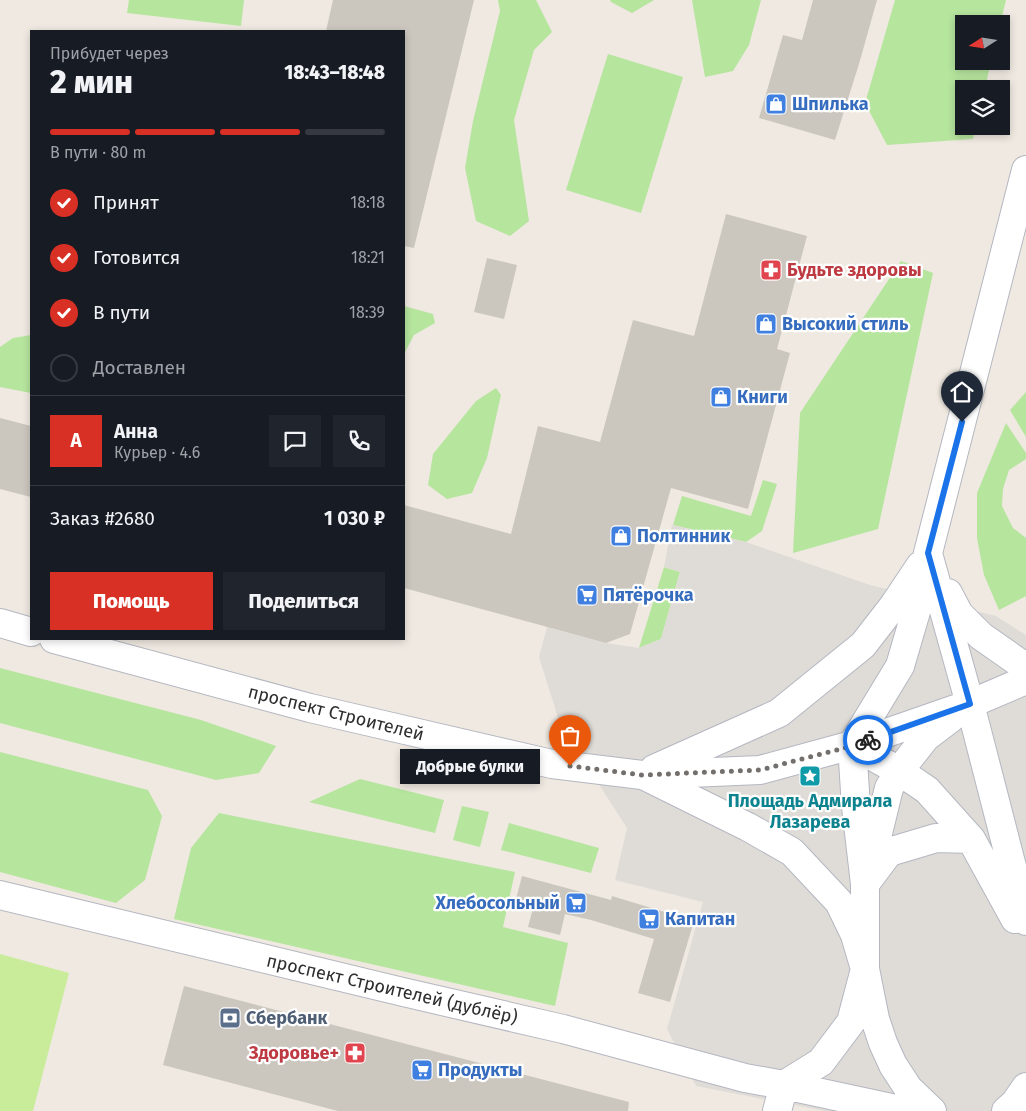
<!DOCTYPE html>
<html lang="ru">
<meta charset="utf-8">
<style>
:root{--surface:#171b24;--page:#20242c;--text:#f1f3f6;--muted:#9ea1a6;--line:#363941;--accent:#d93025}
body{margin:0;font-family:"Fira Sans",sans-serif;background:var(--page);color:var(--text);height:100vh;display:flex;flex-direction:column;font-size:19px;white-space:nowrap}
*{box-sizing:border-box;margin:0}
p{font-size:16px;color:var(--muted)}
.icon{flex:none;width:28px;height:28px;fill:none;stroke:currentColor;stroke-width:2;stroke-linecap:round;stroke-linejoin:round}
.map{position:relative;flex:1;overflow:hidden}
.side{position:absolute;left:30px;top:30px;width:375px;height:610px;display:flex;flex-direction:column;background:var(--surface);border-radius:0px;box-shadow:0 2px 8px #0003}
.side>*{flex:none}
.needle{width:32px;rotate:258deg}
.buttons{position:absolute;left:955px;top:15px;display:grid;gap:10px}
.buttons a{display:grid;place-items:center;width:55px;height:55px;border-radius:0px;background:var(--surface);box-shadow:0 2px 8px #0003;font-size:25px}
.pin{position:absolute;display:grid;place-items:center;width:42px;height:42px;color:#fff;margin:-51px -21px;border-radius:50% 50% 50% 0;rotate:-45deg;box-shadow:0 0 5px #0007}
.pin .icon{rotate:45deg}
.courier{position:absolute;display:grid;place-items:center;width:50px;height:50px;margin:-25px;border:4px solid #1a73e8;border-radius:50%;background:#fff;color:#222;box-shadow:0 1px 6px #0007}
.bubble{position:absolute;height:35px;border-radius:0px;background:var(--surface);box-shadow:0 2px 8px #0003;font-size:16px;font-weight:800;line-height:35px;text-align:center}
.head em{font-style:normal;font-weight:800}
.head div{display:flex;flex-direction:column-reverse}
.head{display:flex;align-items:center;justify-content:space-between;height:85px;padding:0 20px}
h1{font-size:32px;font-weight:800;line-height:38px}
.bar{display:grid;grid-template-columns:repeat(4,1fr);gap:8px 5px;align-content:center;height:60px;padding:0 20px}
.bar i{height:6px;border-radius:4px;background:var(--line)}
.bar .active{background:var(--accent)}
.bar p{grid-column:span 4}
.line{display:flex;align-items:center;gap:12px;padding:0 20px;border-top:1px solid var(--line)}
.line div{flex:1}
.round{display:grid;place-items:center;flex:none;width:52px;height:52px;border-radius:0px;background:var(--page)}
ol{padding:0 20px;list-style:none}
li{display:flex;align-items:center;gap:15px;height:55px}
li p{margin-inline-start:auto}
li .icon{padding:5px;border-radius:50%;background:var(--accent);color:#fff;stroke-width:4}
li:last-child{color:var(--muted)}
li i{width:28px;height:28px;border:2px solid var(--line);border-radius:50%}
.cta{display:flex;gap:10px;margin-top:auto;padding:10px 20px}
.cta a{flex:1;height:58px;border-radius:0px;background:var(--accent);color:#fff;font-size:20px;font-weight:800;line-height:58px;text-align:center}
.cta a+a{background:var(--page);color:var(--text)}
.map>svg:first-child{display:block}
</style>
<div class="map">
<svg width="1026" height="1111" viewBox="0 0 1026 1111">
<rect width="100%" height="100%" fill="#efe9e1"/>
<!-- green -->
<path fill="#b6e59e" d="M129,0H244L241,26L127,13Z
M498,0H536L552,32L534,50L514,120L529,221L510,236L476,221L465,168L473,121L500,11Z
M610,0H654L632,13L611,2Z
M692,0H761L749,45L733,71L705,77Z
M895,0H1006L1000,24H964V61H991L985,89H964V126H976L973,139L887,145L865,103Z
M608,54L683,77L641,213L566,190Z
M901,261L933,273L878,529L793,553L800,413Z
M404,306L433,314L435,323L414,335L404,354Z
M31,335V393L0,387V347L13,338Z
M496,388L501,395L487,458L472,493L447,499L428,485L433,454L476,401Z
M1026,392V437L1010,410Z
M1006,423L1026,453V459L1009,470L1003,489L1002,506L1013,528L1026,538V596L999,610L984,575L977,538V493Z
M763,480L777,484L762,531L746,542L673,525L682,496L751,516Z
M664,567L680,572L661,639L639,648Z
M0,668L201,720L276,746L259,773L216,780L0,723Z
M0,752L148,790L162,816L145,880L116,903L0,872Z
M360,779L444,800L435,833L309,802Z
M462,806L489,812L480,847L453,840Z
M219,813L515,872L503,927L568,943L555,1006L174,919L191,848Z
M509,823L599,848L591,873L501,850Z"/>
<!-- pitch -->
<path fill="#c9ec9a" d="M0,954L69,973L33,1111H0Z"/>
<!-- plaza -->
<path fill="#dfdcd8" d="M672,525L746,542L870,585L996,616L1026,635V1111H825L696,1086L667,1029L703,902L615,880L627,828L560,724L539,657L547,627L606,643L639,648L661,639L680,572L664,567Z"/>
<!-- building -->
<path fill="#cbc7bf" d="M333,0H474L414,248L404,246V31H326Z
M813,0H877L859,64L835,140L759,118L783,35L802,40Z
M726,214L807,236L777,349L790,353L748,509L671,488L630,634L606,643L404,588V505L511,534L538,426L600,442L633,320L694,336Z
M487,258L517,265L504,319L474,312Z
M0,418L31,426V497L0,489Z
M522,876L611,900L612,896L694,921L670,1002L638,993L654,939L591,920L565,914L560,935L528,927L533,908L515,903Z
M184,986L629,1102L628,1111H338L163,1065Z"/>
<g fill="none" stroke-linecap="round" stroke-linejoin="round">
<!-- street casing -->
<g stroke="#b4b7c1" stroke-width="30">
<path id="street" d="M0,895L403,992L563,1029L745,1078L784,1085"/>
</g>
<!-- secondary casing -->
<g stroke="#b4b7c1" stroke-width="30">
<path id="secondary" d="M929,557L970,704L1026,921
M948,593L959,614L981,636L1021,664H1026
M0,623L31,632
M54,639L310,708L552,764L642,775L760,770L852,745L970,704L1026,680
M852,745L899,771L927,790L971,839L1015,919
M654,769L779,713L863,645L894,605L920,566
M645,776L748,827L792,852L839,902L855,935L865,969L875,1019L883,1043L893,1065L908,1088L932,1111
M870,866L889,788L899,771L926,737L951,718
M865,884L856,807L852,745L900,666L917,608L928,553L1026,170
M784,1085L821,1062L851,1022L865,969V884L889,852L936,838L971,839
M784,1085L905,1111
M777,1111L784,1085
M1006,1111L1015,1103L1026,1087"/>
</g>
<!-- street -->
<use href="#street" stroke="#fff" stroke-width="28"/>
<!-- secondary -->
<use href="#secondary" stroke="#fff" stroke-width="28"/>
</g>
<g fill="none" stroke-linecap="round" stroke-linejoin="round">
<!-- done -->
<path stroke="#726f6d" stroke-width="5" stroke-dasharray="0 9" d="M570,766L642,775L760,770L852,746L868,740"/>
<!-- route -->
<path stroke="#1a73e8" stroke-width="6" d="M868,740L970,704L928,553L962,422"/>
</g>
<!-- icons -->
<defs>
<g id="shop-square" transform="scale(1.125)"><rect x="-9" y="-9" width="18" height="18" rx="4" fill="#3f7fe0" stroke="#fff"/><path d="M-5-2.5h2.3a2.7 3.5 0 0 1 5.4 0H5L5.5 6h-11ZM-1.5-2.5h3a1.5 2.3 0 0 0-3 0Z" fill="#fff"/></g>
<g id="pharmacy-square" transform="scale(1.125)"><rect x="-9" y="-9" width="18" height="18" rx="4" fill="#e0444e" stroke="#fff"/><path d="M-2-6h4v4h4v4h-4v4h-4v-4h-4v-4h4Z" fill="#fff"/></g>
<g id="supermarket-square" transform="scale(1.125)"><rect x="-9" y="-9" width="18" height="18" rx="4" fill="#3f7fe0" stroke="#fff"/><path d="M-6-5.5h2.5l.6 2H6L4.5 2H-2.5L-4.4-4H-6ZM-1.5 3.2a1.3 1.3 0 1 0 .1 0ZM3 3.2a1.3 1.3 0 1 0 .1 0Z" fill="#fff"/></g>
<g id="sight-square" transform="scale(1.125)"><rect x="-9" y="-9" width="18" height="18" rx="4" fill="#0f9aa8" stroke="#fff"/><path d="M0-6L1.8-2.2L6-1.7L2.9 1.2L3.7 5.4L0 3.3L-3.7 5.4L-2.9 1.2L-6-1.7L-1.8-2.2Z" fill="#fff"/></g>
<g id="bank-square" transform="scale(1.125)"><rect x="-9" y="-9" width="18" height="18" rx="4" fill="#5c6f8a" stroke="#fff"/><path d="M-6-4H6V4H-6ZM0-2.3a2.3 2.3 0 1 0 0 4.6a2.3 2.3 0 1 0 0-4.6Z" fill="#fff"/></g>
</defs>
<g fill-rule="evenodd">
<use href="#shop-square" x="776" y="104"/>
<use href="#pharmacy-square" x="771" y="270"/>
<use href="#shop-square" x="766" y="324"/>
<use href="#shop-square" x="721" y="397"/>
<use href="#shop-square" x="621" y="536"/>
<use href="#supermarket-square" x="587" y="595"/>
<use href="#sight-square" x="810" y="776"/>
<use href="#supermarket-square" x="576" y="903"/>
<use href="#supermarket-square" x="649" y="919"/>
<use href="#bank-square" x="230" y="1018"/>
<use href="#pharmacy-square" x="355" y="1053"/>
<use href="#supermarket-square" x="422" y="1070"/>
</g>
<g text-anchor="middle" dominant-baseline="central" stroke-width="4.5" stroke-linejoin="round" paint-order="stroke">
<!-- shop labels -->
<g font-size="18" font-weight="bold" fill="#366cbe" stroke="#fff" text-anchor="start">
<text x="792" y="104">Шпилька</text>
<text x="782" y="324">Высокий стиль</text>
<text x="737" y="397">Книги</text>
<text x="637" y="536">Полтинник</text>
<text x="603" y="595">Пятёрочка</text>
<text x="560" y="903" text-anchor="end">Хлебосольный</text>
<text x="665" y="919">Капитан</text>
<text x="438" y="1070">Продукты</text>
</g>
<!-- health labels -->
<g font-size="18" font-weight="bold" fill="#be3a42" stroke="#fff" text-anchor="start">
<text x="787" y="270">Будьте здоровы</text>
<text x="339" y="1053" text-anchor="end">Здоровье+</text>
</g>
<!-- street labels -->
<g font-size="18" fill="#2e2e2e" stroke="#fff">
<text transform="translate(336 713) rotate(14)">проспект Строителей</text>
<text transform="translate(392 989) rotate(13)">проспект Строителей (дублёр)</text>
</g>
<!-- culture labels -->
<g font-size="18" font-weight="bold" fill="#0d838f" stroke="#fff">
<text x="810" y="801">Площадь Адмирала<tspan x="810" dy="21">Лазарева</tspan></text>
</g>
<!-- service labels -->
<g font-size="18" font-weight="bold" fill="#4e5e75" stroke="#fff" text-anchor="start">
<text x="246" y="1018">Сбербанк</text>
</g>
</g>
</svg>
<div class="buttons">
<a><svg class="needle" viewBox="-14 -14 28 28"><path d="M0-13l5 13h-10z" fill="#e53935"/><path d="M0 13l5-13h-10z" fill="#9ea1a6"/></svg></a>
<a><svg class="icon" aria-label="layers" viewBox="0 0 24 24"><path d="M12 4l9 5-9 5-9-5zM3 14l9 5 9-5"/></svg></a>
</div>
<div class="pin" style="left:570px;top:766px;background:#ea580c"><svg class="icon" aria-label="bag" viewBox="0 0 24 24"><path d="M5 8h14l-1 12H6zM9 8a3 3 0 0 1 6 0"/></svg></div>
<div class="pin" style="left:962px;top:422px;background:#1f2937"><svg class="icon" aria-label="home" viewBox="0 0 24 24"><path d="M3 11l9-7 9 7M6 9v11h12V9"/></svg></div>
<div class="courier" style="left:868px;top:740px"><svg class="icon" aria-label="bike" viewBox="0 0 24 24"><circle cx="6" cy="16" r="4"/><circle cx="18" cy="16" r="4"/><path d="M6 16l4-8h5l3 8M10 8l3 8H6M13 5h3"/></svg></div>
<div class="bubble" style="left:400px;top:749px;width:140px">Добрые булки</div>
<section class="side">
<div class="head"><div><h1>2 мин</h1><p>Прибудет через</p></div><em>18:43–18:48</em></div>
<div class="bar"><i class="active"></i><i class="active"></i><i class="active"></i><i></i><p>В пути · 80 m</p></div>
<ol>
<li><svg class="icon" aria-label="check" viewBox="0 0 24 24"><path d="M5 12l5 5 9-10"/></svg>Принят<p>18:18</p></li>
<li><svg class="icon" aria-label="check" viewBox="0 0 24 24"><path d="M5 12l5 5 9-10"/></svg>Готовится<p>18:21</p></li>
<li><svg class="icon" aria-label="check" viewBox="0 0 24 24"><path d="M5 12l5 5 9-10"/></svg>В пути<p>18:39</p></li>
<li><i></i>Доставлен</li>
</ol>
<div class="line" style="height:90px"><b class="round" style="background:var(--accent);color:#fff">А</b><div><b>Анна</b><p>Курьер · 4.6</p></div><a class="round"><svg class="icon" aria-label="chat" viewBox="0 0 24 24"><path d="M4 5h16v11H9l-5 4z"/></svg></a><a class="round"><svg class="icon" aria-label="phone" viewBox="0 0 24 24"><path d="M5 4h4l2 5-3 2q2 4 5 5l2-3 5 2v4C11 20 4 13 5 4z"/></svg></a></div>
<div class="line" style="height:65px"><div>Заказ #2680</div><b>1 030 ₽</b></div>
<div class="cta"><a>Помощь</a><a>Поделиться</a></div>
</section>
</div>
